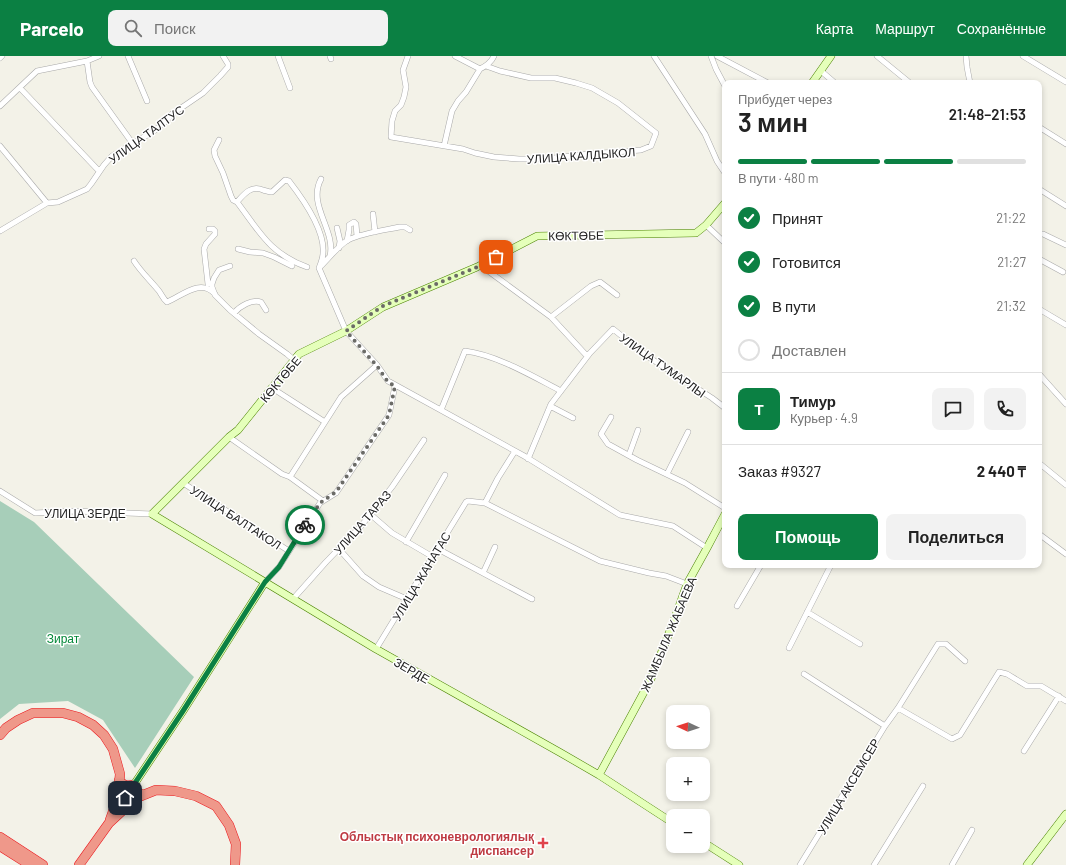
<!DOCTYPE html>
<html lang="ru">
<meta charset="utf-8">
<style>
:root{--surface:#fff;--page:#f2f2f2;--text:#222;--muted:#767676;--line:#e0e0e0;--accent:#0b8043}
body{margin:0;font-family:Barlow,sans-serif;background:var(--page);color:var(--text);height:100vh;display:flex;flex-direction:column;font-size:15px;white-space:nowrap}
*{box-sizing:border-box;margin:0}
p{font-size:13px;color:var(--muted)}
.icon{flex:none;width:22px;height:22px;fill:none;stroke:currentColor;stroke-width:2;stroke-linecap:round;stroke-linejoin:round}
.map{position:relative;flex:1;overflow:hidden}
.side{position:absolute;left:722px;top:24px;width:320px;height:488px;display:flex;flex-direction:column;background:var(--surface);border-radius:8px;box-shadow:0 2px 6px #0003}
.side>*{flex:none}
.needle{width:26px;rotate:273deg}
.controls{position:absolute;left:666px;top:649px;display:grid;gap:8px}
.controls a{display:grid;place-items:center;width:44px;height:44px;border-radius:8px;background:var(--surface);box-shadow:0 2px 6px #0003;font-size:20px}
.pin{position:absolute;display:grid;place-items:center;width:34px;height:34px;color:#fff;margin:-17px;border-radius:8px;box-shadow:0 2px 6px #0006}
.courier{position:absolute;display:grid;place-items:center;width:40px;height:40px;margin:-20px;border:3px solid #0b8043;border-radius:50%;background:#fff;color:#222;box-shadow:0 1px 5px #0007}
.headline em{font-style:normal;font-weight:600}
.headline div{display:flex;flex-direction:column-reverse}
.headline{display:flex;align-items:center;justify-content:space-between;height:68px;padding:0 16px}
h1{font-size:26px;font-weight:600;line-height:30px}
.bar{display:grid;grid-template-columns:repeat(4,1fr);gap:6px 4px;align-content:center;height:48px;padding:0 16px}
.bar i{height:5px;border-radius:3px;background:var(--line)}
.bar .on{background:var(--accent)}
.bar p{grid-column:span 4}
.line{display:flex;align-items:center;gap:10px;padding:0 16px;border-top:1px solid var(--line)}
.line div{flex:1}
.round{display:grid;place-items:center;flex:none;width:42px;height:42px;border-radius:8px;background:var(--page)}
ol{padding:0 16px;list-style:none}
li{display:flex;align-items:center;gap:12px;height:44px}
li p{margin-inline-start:auto}
li .icon{padding:4px;border-radius:50%;background:var(--accent);color:#fff;stroke-width:4}
li:last-child{color:var(--muted)}
li i{width:22px;height:22px;border:2px solid var(--line);border-radius:50%}
.primary-button{display:flex;gap:8px;margin-top:auto;padding:8px 16px}
.primary-button a{flex:1;height:46px;border-radius:8px;background:var(--accent);color:#fff;font-size:16px;font-weight:600;line-height:46px;text-align:center}
.primary-button a+a{background:var(--page);color:var(--text)}
header{display:flex;align-items:center;gap:24px;box-sizing:border-box;height:56px;padding:0 20px;background:var(--accent);color:#fff}
header strong{font-size:19px}
nav{display:flex;gap:22px;margin-inline-start:auto;font-size:14px}
.search{width:280px;height:36px;background:var(--page);display:flex;align-items:center;gap:10px;box-sizing:border-box;padding:0 14px;border-radius:8px;color:var(--muted);font-size:15px}
.map>svg:first-child{display:block}
</style>
<header>
<strong>Parcelo</strong>
<div class="search"><svg class="icon" aria-label="search" viewBox="0 0 24 24"><circle cx="10" cy="10" r="6"/><path d="M15 15l6 6"/></svg>Поиск</div>
<nav><a>Карта</a><a>Маршрут</a><a>Сохранённые</a></nav>
</header>
<div class="map">
<svg width="1066" height="809" viewBox="0 0 1066 809">
<rect width="100%" height="100%" fill="#f3f2e8"/>
<!-- cemetery -->
<path fill="#a7ceb9" d="M0,445L34,466L194,621L135,712L103,664L68,645L19,648L0,663Z"/>
<g fill="none" stroke-linecap="round" stroke-linejoin="round">
<!-- street casing -->
<g stroke="#a9a9a9" stroke-width="6">
<path id="street" d="M128,0L147,45
M278,0L290,32
M330,0L331,3
M408,0L403,14L406,31L404,41L401,49L395,55L392,65L391,81L463,93L475,97L494,101L519,103H545L589,98L641,94L651,90L656,77L618,47L592,32L576,27L555,22H531L500,15L486,10
M455,0L480,13C486,10 491,7 494,0
M654,0L705,78L717,105L725,117
M711,0L716,13L725,30
M717,0L768,27
M877,0L910,27
M966,0L967,11L970,27
M1023,0L1066,26
M0,2L2,0
M87,5L90,26L92,31L133,88
M821,15L835,27
M20,32L99,115
M0,50L37,15L87,5L99,0
M1039,71L1066,88
M219,84L214,94L215,100L223,117L231,140L233,144L237,146C259,175 270,198 307,211
M0,90L47,147
M444,90L452,55L458,45L466,36L480,13
M321,123C307,149 336,174 330,200
M1039,133L1066,150
M237,146C244,138 251,129 263,134C267,135 268,136 272,136L285,124L289,125C303,143 325,174 323,197C323,202 321,207 319,212L346,275L377,309L388,325L526,401L620,459L673,470L707,492
M373,158L375,176
M706,169L725,187
M337,172L340,185L339,192
M0,175L47,147L58,146L87,133L91,128L104,109L112,100L154,75L166,65L172,58L187,48L203,37L220,20L228,11V8L223,0
M1039,178H1043L1066,189
M347,185L349,174V169L354,166L356,168L357,180
M238,193L250,196L263,197L274,201L292,210
M1039,203L1063,216
M134,205C141,216 151,225 159,235C162,239 163,243 167,246C182,240 200,222 215,238
M480,209L551,261L587,300
M230,210L219,214L214,222L212,228V231L215,239L230,254L259,278L287,298L294,304
M321,210C329,202 338,190 348,184C362,177 385,174 400,171H405L410,174
M208,228L204,193L206,188L215,178V175L213,173H209
M1039,253L1066,269
M234,257C240,250 252,243 261,246L266,254
M551,261L591,230L600,226L617,239
M1039,318L1066,348
M272,332L325,366
M550,350L573,362
M441,354L465,295C497,299 532,320 561,335
M611,361L601,378L608,388L637,404L685,427L725,452
M229,381L282,418L290,421L323,445
M629,399L638,374
M528,403L551,348L590,297L613,273L647,300L712,342L725,352
M1039,407L1066,429
M667,418L688,376
M290,421L341,341L377,309
M183,427L289,495
M0,435L35,457L75,455L152,458
M485,447L498,422L515,395
M370,458L392,477L433,501
M1039,478L1066,498
M406,486L445,419
M339,493L363,520L379,531L407,543
M438,493L532,543
M483,517L495,491
M265,526L279,511L320,447L336,437L389,359L395,330
M293,543L326,506L361,470L392,431L424,384
M737,550L761,509
M807,556L860,588
M789,592L831,509
M376,593L466,446L468,445L485,447L600,505L649,517L666,520L687,528
M804,618L885,670
M898,652L952,683L960,679L999,616L1007,618L1027,630H1041L1066,645
M1024,695L1059,640
M800,809L885,670L898,652L938,588H946L965,605
M874,809L923,730
M952,809L972,774"/>
</g>
<!-- secondary casing -->
<g stroke="#4a8200" stroke-width="8">
<path id="secondary" d="M812,27L831,0
M599,719L651,623L673,567L687,528L707,492L725,458
M115,757L183,655L265,526
M673,767L599,719L561,697L376,593L152,458L229,381L238,374L299,298L346,275L383,251L477,211L537,180L696,177L706,169L725,147
M703,786L739,809
M1027,809L1066,758"/>
</g>
<!-- highway casing -->
<g stroke="#eb1a1f" stroke-width="10">
<path id="highway" d="M0,679L6,672L18,664L33,657H63L78,661L93,669L104,679L113,693L120,718L118,742L110,764
M119,724C123,730 127,730 134,729C135,736 137,737 144,739
M0,781L43,809
M0,790L30,809
M79,809L109,767L136,742L156,734L175,735L196,740L216,750L229,769L236,788L235,809"/>
</g>
<!-- street -->
<use href="#street" stroke="#fff" stroke-width="5"/>
<!-- secondary -->
<use href="#secondary" stroke="#e5ffba" stroke-width="7"/>
<!-- highway -->
<use href="#highway" stroke="#ef988a" stroke-width="9"/>
</g>
<g fill="none" stroke-linecap="round" stroke-linejoin="round">
<!-- done -->
<path stroke="#6b6b67" stroke-width="4" stroke-dasharray="0 7.2" d="M305,469L320,447L336,436L389,359L395,330L388,326L377,310L346,275L383,250L477,211L496,201"/>
<!-- route -->
<path stroke="#0b8043" stroke-width="5" d="M125,742L183,655L265,526L279,511L305,469"/>
</g>
<!-- markers -->
<path fill="#e0444e" stroke="#fff" stroke-width="1.5" d="M541 781h4v4h4v4h-4v4h-4v-4h-4v-4h4z"/>
<g text-anchor="middle" dominant-baseline="central" stroke-width="3" stroke-linejoin="round" paint-order="stroke">
<!-- street labels -->
<g font-size="12" fill="#222" stroke="#fff">
<text transform="translate(146 78) rotate(-36)">УЛИЦА ТАЛТУС</text>
<text transform="translate(581 99) rotate(-4)">УЛИЦА КАЛДЫКОЛ</text>
<text transform="translate(576 179) rotate(-1)">КӨКТӨБЕ</text>
<text transform="translate(663 309) rotate(35)">УЛИЦА ТУМАРЛЫ</text>
<text transform="translate(280 323) rotate(-50)">КӨКТӨБЕ</text>
<text x="85" y="457">УЛИЦА ЗЕРДЕ</text>
<text transform="translate(236 461) rotate(33)">УЛИЦА БАЛТАКОЛ</text>
<text transform="translate(362 466) rotate(-49)">УЛИЦА ТАРАЗ</text>
<text transform="translate(421 520) rotate(-59)">УЛИЦА ЖАНАТАС</text>
<text transform="translate(668 578) rotate(-67)">ЖАМБЫЛА ЖАБАЕВА</text>
<text transform="translate(412 614) rotate(30)">ЗЕРДЕ</text>
<text transform="translate(848 730) rotate(-59)">УЛИЦА АКСЕМСЕР</text>
</g>
<!-- park labels -->
<g font-size="12" fill="#038838" stroke="#fff">
<text x="63" y="582">Зират</text>
</g>
<!-- health labels -->
<g font-size="12" font-weight="bold" fill="#be3a42" stroke="#fff" text-anchor="end">
<text x="534" y="780">Облыстық психоневрологиялық<tspan x="534" dy="14">диспансер</tspan></text>
</g>
</g>
</svg>
<div class="controls">
<a><svg class="needle" viewBox="-14 -14 28 28"><path d="M0-13l5 13h-10z" fill="#e53935"/><path d="M0 13l5-13h-10z" fill="#767676"/></svg></a>
<a>+</a>
<a>−</a>
</div>
<div class="pin" style="left:496px;top:201px;background:#ea580c"><svg class="icon" aria-label="bag" viewBox="0 0 24 24"><path d="M5 8h14l-1 12H6zM9 8a3 3 0 0 1 6 0"/></svg></div>
<div class="pin" style="left:125px;top:742px;background:#1f2937"><svg class="icon" aria-label="home" viewBox="0 0 24 24"><path d="M3 11l9-7 9 7M6 9v11h12V9"/></svg></div>
<div class="courier" style="left:305px;top:469px"><svg class="icon" aria-label="bike" viewBox="0 0 24 24"><circle cx="6" cy="16" r="4"/><circle cx="18" cy="16" r="4"/><path d="M6 16l4-8h5l3 8M10 8l3 8H6M13 5h3"/></svg></div>
<section class="side">
<div class="headline"><div><h1>3 мин</h1><p>Прибудет через</p></div><em>21:48–21:53</em></div>
<div class="bar"><i class="on"></i><i class="on"></i><i class="on"></i><i></i><p>В пути · 480 m</p></div>
<ol>
<li><svg class="icon" aria-label="check" viewBox="0 0 24 24"><path d="M5 12l5 5 9-10"/></svg>Принят<p>21:22</p></li>
<li><svg class="icon" aria-label="check" viewBox="0 0 24 24"><path d="M5 12l5 5 9-10"/></svg>Готовится<p>21:27</p></li>
<li><svg class="icon" aria-label="check" viewBox="0 0 24 24"><path d="M5 12l5 5 9-10"/></svg>В пути<p>21:32</p></li>
<li><i></i>Доставлен</li>
</ol>
<div class="line" style="height:72px"><b class="round" style="background:var(--accent);color:#fff">Т</b><div><b>Тимур</b><p>Курьер · 4.9</p></div><a class="round"><svg class="icon" aria-label="chat" viewBox="0 0 24 24"><path d="M4 5h16v11H9l-5 4z"/></svg></a><a class="round"><svg class="icon" aria-label="phone" viewBox="0 0 24 24"><path d="M5 4h4l2 5-3 2q2 4 5 5l2-3 5 2v4C11 20 4 13 5 4z"/></svg></a></div>
<div class="line" style="height:52px"><div>Заказ #9327</div><b>2 440 ₸</b></div>
<div class="primary-button"><a>Помощь</a><a>Поделиться</a></div>
</section>
</div>
